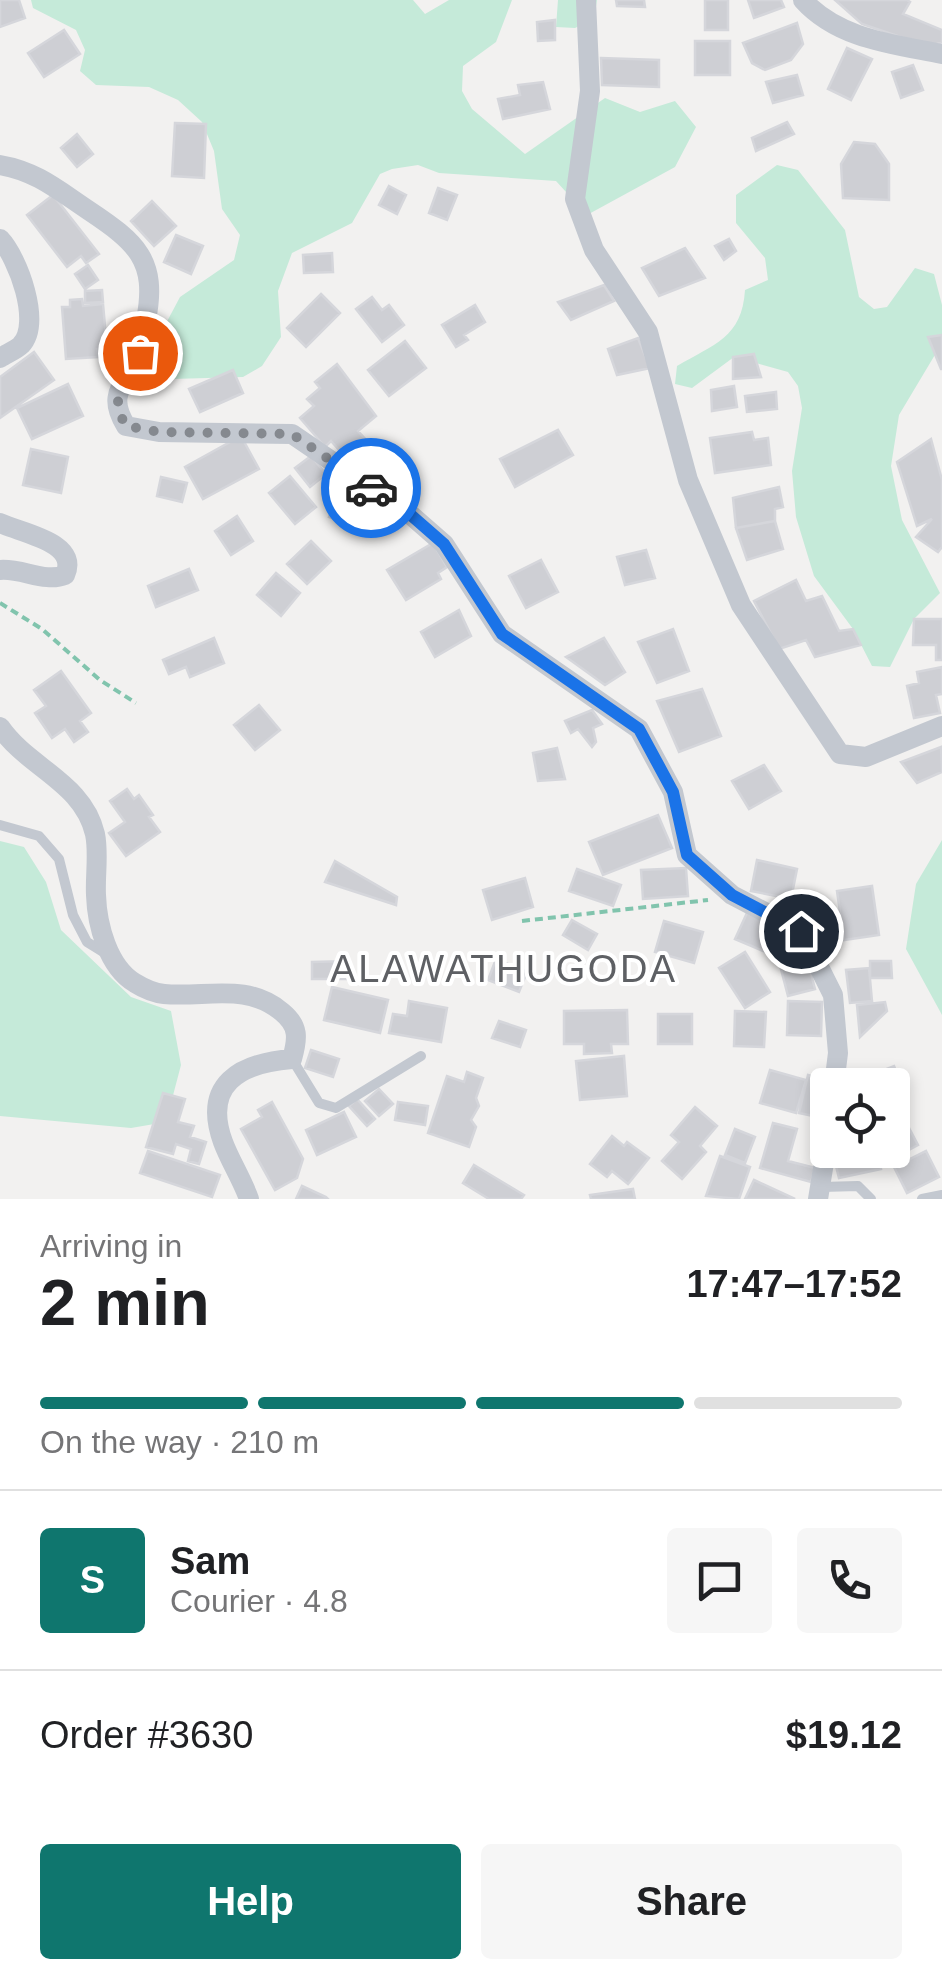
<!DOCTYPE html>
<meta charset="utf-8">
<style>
:root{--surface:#fff;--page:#f6f6f6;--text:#202124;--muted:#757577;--line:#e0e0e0;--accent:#0f766e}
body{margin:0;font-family:Arial,sans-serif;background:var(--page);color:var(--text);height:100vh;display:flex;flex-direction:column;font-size:38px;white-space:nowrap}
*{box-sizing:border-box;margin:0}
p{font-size:32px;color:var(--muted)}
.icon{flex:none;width:55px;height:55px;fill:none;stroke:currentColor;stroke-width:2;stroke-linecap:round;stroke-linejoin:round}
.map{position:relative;height:1199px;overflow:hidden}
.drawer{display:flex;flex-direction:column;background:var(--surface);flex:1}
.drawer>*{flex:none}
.controls{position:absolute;left:810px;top:1068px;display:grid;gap:20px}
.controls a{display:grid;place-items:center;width:100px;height:100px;border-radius:10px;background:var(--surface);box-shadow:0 5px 15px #0003;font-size:50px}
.pin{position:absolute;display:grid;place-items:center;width:85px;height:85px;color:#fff;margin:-42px;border:5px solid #fff;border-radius:50%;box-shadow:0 2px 10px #0007}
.courier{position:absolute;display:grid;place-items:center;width:100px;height:100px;margin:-50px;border:8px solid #1a73e8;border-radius:50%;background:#fff;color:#222;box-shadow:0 2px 12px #0007}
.overview em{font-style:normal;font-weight:700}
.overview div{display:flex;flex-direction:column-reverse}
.overview{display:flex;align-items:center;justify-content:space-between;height:170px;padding:0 40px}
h1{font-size:65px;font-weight:700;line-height:75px}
.bar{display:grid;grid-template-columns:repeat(4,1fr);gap:15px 10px;align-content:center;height:120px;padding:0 40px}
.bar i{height:12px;border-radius:8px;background:var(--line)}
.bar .current{background:var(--accent)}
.bar p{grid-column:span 4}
.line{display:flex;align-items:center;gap:25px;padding:0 40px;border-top:2px solid var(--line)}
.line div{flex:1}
.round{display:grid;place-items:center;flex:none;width:105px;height:105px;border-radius:10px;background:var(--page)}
.action{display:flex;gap:20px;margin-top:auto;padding:20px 40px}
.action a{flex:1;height:115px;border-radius:10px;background:var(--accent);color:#fff;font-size:40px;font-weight:700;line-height:115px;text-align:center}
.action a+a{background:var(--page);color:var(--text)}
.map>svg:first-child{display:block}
</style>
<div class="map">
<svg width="942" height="1199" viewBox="0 0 942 1199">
<rect width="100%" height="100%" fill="#f2f1f0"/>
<!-- green -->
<path fill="#c5ead9" d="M31,0H413L425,14L449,0H512L496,42L463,66L462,91L472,109L525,154L605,98L640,112L675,101L696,127L675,167L587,215L556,181L439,173L418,165L392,169L380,174L352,223L292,253L278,291L281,337L262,366L243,377L172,379L154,346L180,297L234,260L240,235L222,209L214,151L202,122L178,100L149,87L96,85L80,71L85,50L76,30L33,8Z
M558,0H597L594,19L575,28L556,27Z
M777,165L798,170L845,230L859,297L874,309L887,307L915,268L934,274L942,305V343L899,415L891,466L902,520L940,593L914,619L890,667L872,666L853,629L814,576L796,517L792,471L802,408L798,386L788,372L734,357L692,388L675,384L677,366C714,344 742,338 745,290L768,280L765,258L736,223V195Z
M942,840V1015L906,949L916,884Z
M0,841L24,847L46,882L61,930L131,997L171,1011L181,1065L166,1122L131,1128L0,1116Z"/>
<!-- building -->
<path fill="#cecfd4" stroke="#d5d6db" stroke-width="2.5" d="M0,0H19L25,18L0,27Z
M616,0H644L645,7L617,6Z
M705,0H728V30H705Z
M748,0H781L784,7L754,18Z
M835,0H907L910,2L903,14L942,30V42L930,47L862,24Z
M555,20V40L538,41L537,22Z
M797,23L803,44L791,60L765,70L752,63L743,43Z
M64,30L80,54L44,77L28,53Z
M695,41H730V75H695Z
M847,48L872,59L851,100L828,89Z
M601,58L659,60V87L602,85Z
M913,65L923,90L901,98L892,72Z
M797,75L803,95L773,103L766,82Z
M543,82L550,109L503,119L498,99L520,95L518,85Z
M787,122L794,134L756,151L752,138Z
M175,123L206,124L204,178L172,176Z
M77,134L93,154L77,167L61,148Z
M854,142L875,144L889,164V200L843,198L841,164Z
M389,186L406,195L397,214L379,205Z
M438,188L457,195L447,220L429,213Z
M53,195L99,254L86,263L81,256L67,267L27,215Z
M152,201L176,226L154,246L131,221Z
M176,235L203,246L191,274L164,262Z
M729,239L736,251L724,260L715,246Z
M685,248L705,278L659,296L642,268Z
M332,253L333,272L304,273L303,255Z
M88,265L98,280L85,289L75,274Z
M604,285L614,301L571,320L558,302Z
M102,290L103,302L85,303V291Z
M321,294L340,313L306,347L287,328Z
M372,297L382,310L389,305L404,325L382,342L356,309Z
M82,299L83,306L103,304L107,348L97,349L98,357L66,359L62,307H70V300Z
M475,305L485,322L464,335L468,340L456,347L442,325Z
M942,335V369H941L928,337Z
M638,338L650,368L617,375L608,349Z
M405,341L426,368L389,396L368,370Z
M34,352L54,380L0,418V377Z
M754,354L761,377L733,379V357Z
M337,364L376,416L358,431L369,443L348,460L331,441L325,447L300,418L314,406L307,399L320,388L315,382Z
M233,370L243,393L200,412L189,389Z
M68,384L83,416L32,439L17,408Z
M734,386L737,407L712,411L711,390Z
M776,392L777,409L747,412L745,396Z
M558,430L573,455L515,487L500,459Z
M752,432L754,440L768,438L771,465L715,473L710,438Z
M241,436L259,469L203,499L185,467Z
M931,439L942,480V547L938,552L916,537L932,519L917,526L897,462Z
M31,449L68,457L61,493L23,485Z
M311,456L326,474L310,487L295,468Z
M290,476L316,507L295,524L269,493Z
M161,477L187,483L182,502L157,496Z
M779,487L783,507L775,509V521L736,528L733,498Z
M336,499L369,512L362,529L329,517Z
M237,516L253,541L231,555L215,531Z
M775,521L783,549L747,560L736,528Z
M311,541L331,561L307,584L287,564Z
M433,543L447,567L438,573L441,579L406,600L387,570Z
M646,550L655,578L625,585L617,557Z
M541,560L558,592L526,608L509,576Z
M189,569L198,590L156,607L148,586Z
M276,573L300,593L281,616L257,595Z
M796,580L806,601L822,596L839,631L853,629L861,645L815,657L806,640L779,649L754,601Z
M459,610L471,636L435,657L421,632Z
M914,619H942V660H936V645H913Z
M673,629L689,671L657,683L638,642Z
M214,638L224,663L190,677L186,667L169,674L163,660Z
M604,638L625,672L605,685L566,657Z
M942,667V694L936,695L940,713L914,718L907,686L919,683L917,672Z
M61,671L91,713L80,721L88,732L74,742L65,729L52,738L35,713L46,706L34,690Z
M702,689L721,736L679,752L657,701Z
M259,705L280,730L255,750L234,725Z
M592,710L602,724L593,728L596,742L592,747L578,729L571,733L565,721Z
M941,747L942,772L917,783L901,762Z
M557,748L565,779L538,781L533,753Z
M764,765L781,791L749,809L732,781Z
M127,789L134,799L139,795L153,815L149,817L160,832L126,856L109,833L125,822L110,801Z
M658,815L672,848L603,875L589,842Z
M757,860L797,869L791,899L751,891Z
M335,861L397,897L396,905L325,882Z
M686,868L688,896L643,899L641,870Z
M577,869L621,885L613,906L569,891Z
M525,878L533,907L492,920L483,890Z
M872,886L879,935L844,940L837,891Z
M747,913L779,927L768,953L735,939Z
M572,920L597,934L588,950L563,935Z
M664,921L703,932L694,963L655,952Z
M804,947L815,989L788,996L777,954Z
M745,952L770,992L745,1008L719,968Z
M496,959L527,972L519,992L488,980Z
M349,961V979H312V962Z
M870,961H891L892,978H870Z
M869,968L872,1001L850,1003L846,970Z
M332,987L388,1000L380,1033L324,1020Z
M409,1001L447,1008L441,1042L389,1033L393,1014L407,1016Z
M788,1001L822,1002L821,1036L787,1035Z
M885,1002L887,1011L860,1037L857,1005Z
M627,1010L628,1044H611L612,1053L584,1054V1044H564V1011Z
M735,1011L766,1012L764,1047L734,1046Z
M658,1014H692V1044H658Z
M499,1021L526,1030L520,1047L492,1038Z
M311,1050L339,1059L333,1077L305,1068Z
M624,1056L627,1096L580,1100L576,1061Z
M894,1066L906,1096L892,1102V1085H845Z
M770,1070L806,1080L796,1113L760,1103Z
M467,1072L483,1078L476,1098L479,1106L471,1120L476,1127L469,1147L428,1133L447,1076L464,1082Z
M808,1075L827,1080L818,1117L799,1113Z
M379,1089L393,1104L379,1116L365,1101Z
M163,1093L185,1099L178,1122L194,1126L190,1137L206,1142L199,1164L188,1161L191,1149L176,1144L173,1154L146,1147Z
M357,1099L375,1119L367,1126L349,1106Z
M272,1102L303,1159L297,1178L275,1190L241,1129L262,1117L258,1110Z
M398,1102L428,1106L425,1125L395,1120Z
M695,1107L717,1126L700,1146L706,1152L682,1179L662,1161L679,1142L671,1135Z
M344,1112L356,1137L317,1155L306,1130Z
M773,1123L797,1129L788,1161L815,1168L811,1182L760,1168Z
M908,1126L918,1145L888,1161L882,1150H892V1134Z
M735,1129L755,1137L745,1163L725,1155Z
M612,1136L624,1146L627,1142L649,1158L628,1184L612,1171L607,1177L590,1164Z
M877,1150L881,1169L839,1178L834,1158Z
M148,1151L220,1175L212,1197L140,1173Z
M926,1151L939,1177L907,1193L894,1167Z
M720,1156L750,1167L739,1199L706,1196Z
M474,1165L524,1195L521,1199H489L463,1183Z
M754,1180L795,1199H745Z
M302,1186L326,1197L328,1199H296Z
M633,1189L635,1199H591L590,1195Z"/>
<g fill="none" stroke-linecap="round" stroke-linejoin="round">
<!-- path -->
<path stroke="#81c4ad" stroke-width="4" stroke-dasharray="8 5" stroke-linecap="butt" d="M0,603L42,629L100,680L136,703
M522,921L708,900"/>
<!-- lane -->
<path stroke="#c3c8d0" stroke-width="10" d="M0,825L39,836L59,859L73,915L87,942L108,955
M292,1059L319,1103L336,1108L421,1056
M822,1187L858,1186L871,1199
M922,1199L942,1195"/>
<!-- street -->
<path stroke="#c3c8d0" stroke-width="20" d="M586,0L590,91L575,199L594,250L648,332L688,480L741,605L840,754L866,757L942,726
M803,0C838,39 893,44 942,54
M0,165C36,171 58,190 88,210C136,242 158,260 146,320C144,333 143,346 137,358C123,387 107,395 126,426L159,432L292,434L412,516L444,544L502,634L639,729L673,792L687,855L732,895L801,931L833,995L838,1053L834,1085
M0,239C18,258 42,323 21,345C16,350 6,354 0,358
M0,523C21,533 80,542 65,575C45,583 22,568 0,570
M0,727C28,768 83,782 95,834C99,853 95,875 96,895C97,925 108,967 135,983C143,988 155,993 164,994C205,998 247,982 282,1012C299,1026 298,1038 292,1059C240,1063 202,1084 223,1142C230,1161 242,1179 249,1199
M818,1199L828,1138"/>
</g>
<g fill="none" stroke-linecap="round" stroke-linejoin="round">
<!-- done -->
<path stroke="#85898f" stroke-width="10" stroke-dasharray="0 18" d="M140,353C124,382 108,395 126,426L159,432L292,434L371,488"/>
<!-- route -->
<path stroke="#1a73e8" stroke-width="12" d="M371,488L412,516L444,544L502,634L639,729L673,792L687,855L732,895L801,931"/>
</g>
<g text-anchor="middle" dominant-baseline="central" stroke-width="8" stroke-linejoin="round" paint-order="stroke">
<!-- quarter labels -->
<g font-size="38" letter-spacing="2.5" fill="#5e6064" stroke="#fff">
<text x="504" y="969">ALAWATHUGODA</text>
</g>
</g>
</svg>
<div class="controls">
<a><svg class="icon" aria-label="locate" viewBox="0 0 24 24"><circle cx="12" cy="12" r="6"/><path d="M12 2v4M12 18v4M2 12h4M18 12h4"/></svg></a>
</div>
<div class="pin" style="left:140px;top:353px;background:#ea580c"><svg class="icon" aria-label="bag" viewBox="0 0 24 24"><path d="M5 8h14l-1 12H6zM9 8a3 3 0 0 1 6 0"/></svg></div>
<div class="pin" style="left:801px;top:931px;background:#1f2937"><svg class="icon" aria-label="home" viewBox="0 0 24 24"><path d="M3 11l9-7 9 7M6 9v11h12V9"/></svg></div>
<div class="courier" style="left:371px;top:488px"><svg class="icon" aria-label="car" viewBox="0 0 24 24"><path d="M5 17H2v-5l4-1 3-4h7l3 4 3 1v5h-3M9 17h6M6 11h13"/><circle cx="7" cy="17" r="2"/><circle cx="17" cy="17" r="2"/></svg></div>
</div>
<section class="drawer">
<div class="overview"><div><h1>2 min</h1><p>Arriving in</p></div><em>17:47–17:52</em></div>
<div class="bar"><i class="current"></i><i class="current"></i><i class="current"></i><i></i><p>On the way · 210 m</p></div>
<div class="line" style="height:180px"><b class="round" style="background:var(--accent);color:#fff">S</b><div><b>Sam</b><p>Courier · 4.8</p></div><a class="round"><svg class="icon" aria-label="chat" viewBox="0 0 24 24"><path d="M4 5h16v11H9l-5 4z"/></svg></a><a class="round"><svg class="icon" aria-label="phone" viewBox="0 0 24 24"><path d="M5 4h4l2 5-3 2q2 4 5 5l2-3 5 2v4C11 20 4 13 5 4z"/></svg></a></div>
<div class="line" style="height:130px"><div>Order #3630</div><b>$19.12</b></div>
<div class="action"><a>Help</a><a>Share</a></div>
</section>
